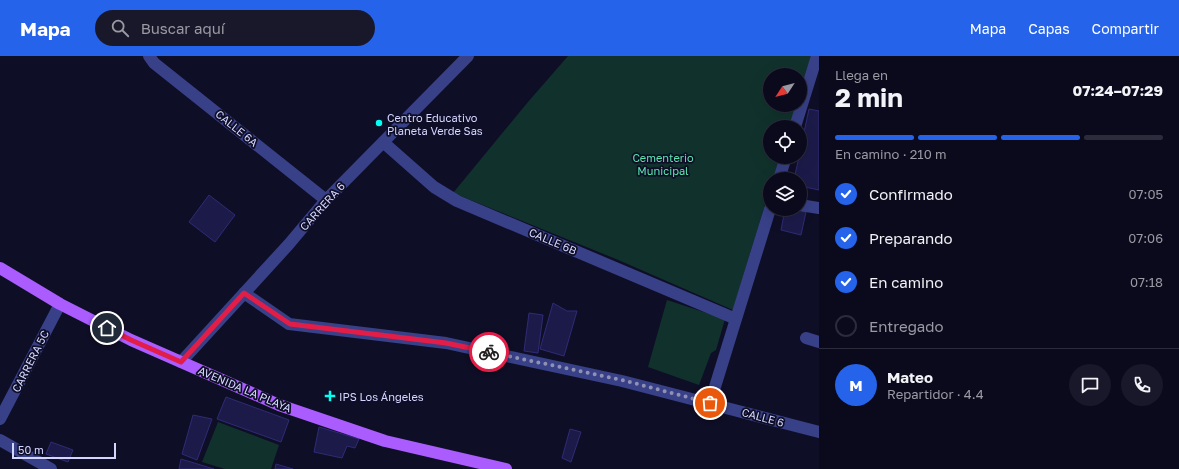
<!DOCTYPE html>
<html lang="es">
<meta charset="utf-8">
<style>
:root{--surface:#0b0a1d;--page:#19182a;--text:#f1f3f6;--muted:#9a9aa4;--line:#2b2b3b;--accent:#2563eb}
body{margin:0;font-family:"Golos Text",sans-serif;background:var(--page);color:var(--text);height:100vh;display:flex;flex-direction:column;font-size:15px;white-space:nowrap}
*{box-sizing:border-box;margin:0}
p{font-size:13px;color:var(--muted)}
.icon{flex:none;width:22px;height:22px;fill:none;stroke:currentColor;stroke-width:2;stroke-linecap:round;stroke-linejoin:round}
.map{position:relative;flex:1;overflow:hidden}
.sheet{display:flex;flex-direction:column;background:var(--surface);width:360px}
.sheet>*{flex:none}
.needle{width:26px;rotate:234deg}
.tools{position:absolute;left:763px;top:12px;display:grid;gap:8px}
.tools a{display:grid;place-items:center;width:44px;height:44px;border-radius:50%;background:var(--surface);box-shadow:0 4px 16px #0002,0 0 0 1px var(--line);font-size:20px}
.scale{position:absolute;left:12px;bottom:10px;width:104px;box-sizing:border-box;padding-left:4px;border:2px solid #d5d6ff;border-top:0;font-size:11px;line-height:14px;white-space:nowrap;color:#d5d6ff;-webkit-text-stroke:3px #0f0e27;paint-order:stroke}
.pin{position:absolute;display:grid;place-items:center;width:34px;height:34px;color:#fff;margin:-17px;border:2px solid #fff;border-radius:50%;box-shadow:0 1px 4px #0007}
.courier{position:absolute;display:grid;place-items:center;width:40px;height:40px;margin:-20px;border:3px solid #e11d48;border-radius:50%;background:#fff;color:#222;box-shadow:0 1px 5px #0007}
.headline em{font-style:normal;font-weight:700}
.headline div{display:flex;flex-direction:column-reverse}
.headline{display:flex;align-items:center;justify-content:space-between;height:68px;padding:0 16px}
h1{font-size:26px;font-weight:700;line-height:30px}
.bar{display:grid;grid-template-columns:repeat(4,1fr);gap:6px 4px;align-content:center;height:48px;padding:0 16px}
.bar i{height:5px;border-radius:3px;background:var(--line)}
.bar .selected{background:var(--accent)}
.bar p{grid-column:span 4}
.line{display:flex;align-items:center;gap:10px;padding:0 16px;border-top:1px solid var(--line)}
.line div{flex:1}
.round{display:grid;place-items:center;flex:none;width:42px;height:42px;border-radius:21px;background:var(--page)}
ol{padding:0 16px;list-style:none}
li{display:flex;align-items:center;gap:12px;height:44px}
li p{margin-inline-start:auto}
li .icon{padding:4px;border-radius:50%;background:var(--accent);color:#fff;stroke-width:4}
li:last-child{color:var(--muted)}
li i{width:22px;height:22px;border:2px solid var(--line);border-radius:50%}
header{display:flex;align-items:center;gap:24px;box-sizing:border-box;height:56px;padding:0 20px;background:var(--accent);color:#fff}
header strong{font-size:19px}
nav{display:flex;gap:22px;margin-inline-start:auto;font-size:14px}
.search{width:280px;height:36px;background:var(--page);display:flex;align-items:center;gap:10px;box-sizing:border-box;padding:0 14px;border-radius:22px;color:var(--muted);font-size:15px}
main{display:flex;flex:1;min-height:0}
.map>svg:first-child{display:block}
</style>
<header>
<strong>Mapa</strong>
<div class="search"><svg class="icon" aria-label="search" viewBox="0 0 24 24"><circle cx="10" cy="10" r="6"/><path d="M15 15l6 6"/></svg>Buscar aquí</div>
<nav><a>Mapa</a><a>Capas</a><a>Compartir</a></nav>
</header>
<main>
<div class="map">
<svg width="819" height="413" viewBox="0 0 819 413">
<rect width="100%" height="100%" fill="#0f0e27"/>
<!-- green -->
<path fill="#11322c" d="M568,0H811L800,35V19H770V49H796L789,71H770V101H780L773,123H770V132L733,254L616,203L453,137L528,46Z
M667,244L725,263L716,294L711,297L699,329L648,311Z
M218,366L279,389L271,413H225L202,406Z"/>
<!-- building -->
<path fill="#1c1a49" stroke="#2f2b76" d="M809,53L819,55V134L800,130V123H794L799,101H800V95Z
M209,139L235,159L215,186L189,166Z
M785,153H794L806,156L801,179L781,174Z
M553,247L567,255H577L564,300L540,293Z
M529,257L543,259L538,297L524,295Z
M226,341L289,364L281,386L217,363Z
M193,359L212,363L197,404L182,398Z
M319,371L359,383L355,392L347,390L342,402L314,396Z
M570,373L581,376L571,406L562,402Z
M51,386L73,394L68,406L46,398Z
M181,403L214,413H179Z
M276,408L293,413H275Z"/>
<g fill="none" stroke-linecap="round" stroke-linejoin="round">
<!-- minor -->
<path stroke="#384088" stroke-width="12" d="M149,0L154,7L326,144
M795,71L817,0
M383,86L434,131L457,145L736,263
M779,123L786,101
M800,149L819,152
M244,237L289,268L446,287L622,325L819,376
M806,282L819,286
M181,306L289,188L326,144L468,0
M710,347L770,153
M0,363L60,248
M0,384L51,413"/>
<!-- major -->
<path stroke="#aa5cff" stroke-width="12" d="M0,212L60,248L131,284L279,349L385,385L506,413"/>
</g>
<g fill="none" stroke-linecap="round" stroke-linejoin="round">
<!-- done -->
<path stroke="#9090b3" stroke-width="4" stroke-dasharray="0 7.2" d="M489,296L622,324L710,347"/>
<!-- route -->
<path stroke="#e11d48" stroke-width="5" d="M107,272L131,284L181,306L244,237L290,268L446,287L489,296"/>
</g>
<!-- markers -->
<g fill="#01fff3" stroke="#0f0e27" stroke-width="1.5">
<circle cx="379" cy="67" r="4"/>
<path d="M328 334h4v4h4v4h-4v4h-4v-4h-4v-4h4z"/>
</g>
<g text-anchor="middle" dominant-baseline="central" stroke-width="3.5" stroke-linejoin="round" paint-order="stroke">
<!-- poi labels -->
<g font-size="11" fill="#d5d6ff" stroke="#0f0e27" text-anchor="start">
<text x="387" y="61">Centro Educativo<tspan x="387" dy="13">Planeta Verde Sas</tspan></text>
<text x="339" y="340">IPS Los Ángeles</text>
</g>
<!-- street labels -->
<g font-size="11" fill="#d5d6ff" stroke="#0f0e27">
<text transform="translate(237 72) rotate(39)">CALLE 6A</text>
<text transform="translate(322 150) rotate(-48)">CARRERA 6</text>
<text transform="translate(553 185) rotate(23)">CALLE 6B</text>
<text transform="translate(30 305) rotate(-63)">CARRERA 5C</text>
<text transform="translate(245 333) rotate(23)">AVENIDA LA PLAYA</text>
<text transform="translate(763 361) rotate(15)">CALLE 6</text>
</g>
<!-- park labels -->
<g font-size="11" fill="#5be4ae" stroke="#0f0e27">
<text x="663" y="101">Cementerio<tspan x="663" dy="13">Municipal</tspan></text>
</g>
</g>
</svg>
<div class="tools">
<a><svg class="needle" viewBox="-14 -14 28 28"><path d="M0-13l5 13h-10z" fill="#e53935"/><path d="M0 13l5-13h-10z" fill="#9a9aa4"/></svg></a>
<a><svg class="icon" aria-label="locate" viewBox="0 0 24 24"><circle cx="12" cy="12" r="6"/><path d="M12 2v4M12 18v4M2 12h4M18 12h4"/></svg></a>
<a><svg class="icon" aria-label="layers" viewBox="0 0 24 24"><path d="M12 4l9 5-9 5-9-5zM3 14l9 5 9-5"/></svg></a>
</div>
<div class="scale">50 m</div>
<div class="pin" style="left:710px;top:347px;background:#ea580c"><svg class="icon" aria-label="bag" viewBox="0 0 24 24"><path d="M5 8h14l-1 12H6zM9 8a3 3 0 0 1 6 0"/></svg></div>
<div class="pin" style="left:107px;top:272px;background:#1f2937"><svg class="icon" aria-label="home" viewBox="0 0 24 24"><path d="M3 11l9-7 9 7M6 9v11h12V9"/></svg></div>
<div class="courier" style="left:489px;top:296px"><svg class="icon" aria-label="bike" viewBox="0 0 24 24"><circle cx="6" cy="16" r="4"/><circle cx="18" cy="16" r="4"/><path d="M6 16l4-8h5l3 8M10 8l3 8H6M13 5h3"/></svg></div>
</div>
<section class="sheet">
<div class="headline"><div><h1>2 min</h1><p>Llega en</p></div><em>07:24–07:29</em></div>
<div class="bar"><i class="selected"></i><i class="selected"></i><i class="selected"></i><i></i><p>En camino · 210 m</p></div>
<ol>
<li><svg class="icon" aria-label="check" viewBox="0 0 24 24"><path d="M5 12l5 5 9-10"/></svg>Confirmado<p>07:05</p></li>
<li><svg class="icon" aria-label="check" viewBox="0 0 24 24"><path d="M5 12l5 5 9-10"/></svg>Preparando<p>07:06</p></li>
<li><svg class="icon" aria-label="check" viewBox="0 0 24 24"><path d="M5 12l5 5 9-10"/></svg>En camino<p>07:18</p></li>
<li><i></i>Entregado</li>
</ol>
<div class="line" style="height:72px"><b class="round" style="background:var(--accent);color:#fff">M</b><div><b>Mateo</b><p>Repartidor · 4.4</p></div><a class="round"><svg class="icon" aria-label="chat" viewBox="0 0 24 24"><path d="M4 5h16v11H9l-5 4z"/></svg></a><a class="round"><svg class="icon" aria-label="phone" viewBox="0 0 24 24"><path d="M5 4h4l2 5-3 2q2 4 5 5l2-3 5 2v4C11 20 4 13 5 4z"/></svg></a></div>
</section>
</main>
